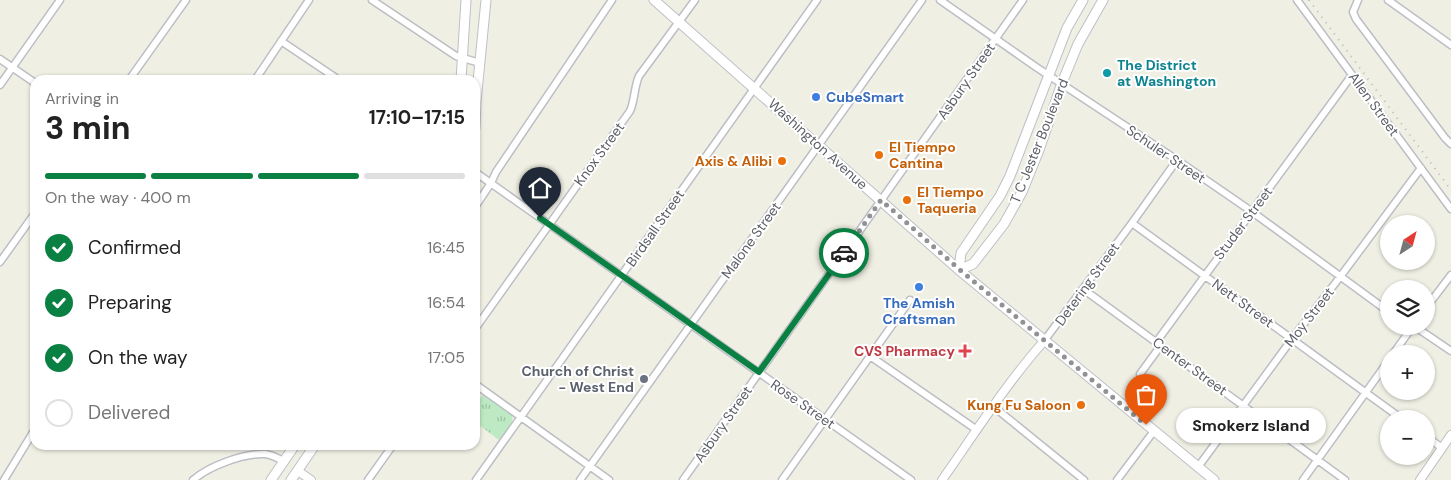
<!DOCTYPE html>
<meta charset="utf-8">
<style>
:root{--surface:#fff;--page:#f6f6f6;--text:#222;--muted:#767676;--line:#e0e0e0;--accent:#0b8043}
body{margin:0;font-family:"DM Sans",sans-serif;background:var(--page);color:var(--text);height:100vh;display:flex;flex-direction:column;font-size:19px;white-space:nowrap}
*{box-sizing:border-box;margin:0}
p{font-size:16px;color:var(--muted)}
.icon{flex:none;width:28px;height:28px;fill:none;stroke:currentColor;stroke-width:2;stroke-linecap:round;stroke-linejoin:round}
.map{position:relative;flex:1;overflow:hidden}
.details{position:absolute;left:30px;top:75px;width:450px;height:375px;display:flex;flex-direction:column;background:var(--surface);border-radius:15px;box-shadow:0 1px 4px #0004}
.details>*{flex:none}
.needle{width:32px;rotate:36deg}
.fabs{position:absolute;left:1380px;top:215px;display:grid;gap:10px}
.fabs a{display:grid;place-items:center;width:55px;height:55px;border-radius:50%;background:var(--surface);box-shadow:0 1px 4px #0004;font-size:25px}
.pin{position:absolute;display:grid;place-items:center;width:42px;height:42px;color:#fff;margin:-51px -21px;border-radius:50% 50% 50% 0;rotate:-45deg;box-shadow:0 0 5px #0007}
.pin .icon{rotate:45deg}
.courier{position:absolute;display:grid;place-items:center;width:50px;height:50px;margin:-25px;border:4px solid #0b8043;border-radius:50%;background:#fff;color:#222;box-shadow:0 1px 6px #0007}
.bubble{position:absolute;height:35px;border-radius:18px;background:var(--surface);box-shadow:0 1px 4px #0004;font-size:16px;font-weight:700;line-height:35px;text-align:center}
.headline em{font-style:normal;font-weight:700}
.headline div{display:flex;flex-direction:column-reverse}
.headline{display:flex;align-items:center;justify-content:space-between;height:85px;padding:0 15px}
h1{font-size:32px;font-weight:700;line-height:38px}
.bar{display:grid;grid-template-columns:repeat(4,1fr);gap:8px 5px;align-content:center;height:60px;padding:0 15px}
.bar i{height:6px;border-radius:4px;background:var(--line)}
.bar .current{background:var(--accent)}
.bar p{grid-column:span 4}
ol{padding:0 15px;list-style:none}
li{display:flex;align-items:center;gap:15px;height:55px}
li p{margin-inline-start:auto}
li .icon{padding:5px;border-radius:50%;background:var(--accent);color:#fff;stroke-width:4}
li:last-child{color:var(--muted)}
li i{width:28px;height:28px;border:2px solid var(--line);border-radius:50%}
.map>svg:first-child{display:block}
</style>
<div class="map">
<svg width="1451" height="480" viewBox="0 0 1451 480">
<defs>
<pattern id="grass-tufts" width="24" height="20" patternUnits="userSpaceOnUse" patternTransform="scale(1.25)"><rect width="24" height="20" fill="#beeac3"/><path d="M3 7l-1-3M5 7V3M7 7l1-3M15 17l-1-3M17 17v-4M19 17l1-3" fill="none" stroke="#9ec1a2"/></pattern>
</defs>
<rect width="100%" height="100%" fill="#f0efe4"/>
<!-- grass -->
<path fill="url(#grass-tufts)" d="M484,393L512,414C515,423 504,432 499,440L475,422V406Z"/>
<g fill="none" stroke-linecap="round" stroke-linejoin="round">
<!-- minor casing -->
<g stroke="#bcbec5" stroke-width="9">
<path id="minor" d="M372,0L456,56L480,63
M940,0L1036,67L1177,160L1251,211L1389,312
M1297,0L1451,209
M1358,0L1353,12L1356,19L1445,138L1451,144
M1388,0L1451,45
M281,41L339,80
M0,59L35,83
M129,80L186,0
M255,80L309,0
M0,85L60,0
M475,172L911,480
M475,207L491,183L496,172L612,0
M1132,223L1402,419
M0,262L35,213
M1083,289L1345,480
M1426,308L1451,275
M1412,326L1420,330L1451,351
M475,329L630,111C635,100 634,87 639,76L695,0
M1044,341L1132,223L1177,160
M1393,354L1413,326
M870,356L977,430
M1140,374L1159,348L1160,337L1352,75
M475,384L609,480
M994,407L1084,480
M1426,436L1442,448
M1198,467L1292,339L1340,277L1421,168
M4,480L35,429
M193,480C209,466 244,453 265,454C272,455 278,458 283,461
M368,480L393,445
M476,480L817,0
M580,480L922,0
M683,480L1023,0
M782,480L910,300
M1117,480L1154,431
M1303,480L1389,360"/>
</g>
<!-- tertiary casing -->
<g stroke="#bcbec5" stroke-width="10">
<path id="tertiary" d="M298,471L311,480
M942,480C975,433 1006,384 1044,341
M1420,480L1451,435"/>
</g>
<!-- secondary casing -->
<g stroke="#bdc0c7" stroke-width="11">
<path id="secondary" d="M654,0L959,270L1214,480
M461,80L466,0
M475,128L476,102L486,0
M959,270L973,264L1004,224L1022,192L1039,150L1062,83L1078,44L1103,0
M959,270L961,253L1000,196L1010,176L1067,28L1083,0
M271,480L295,445
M291,480L315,445"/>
</g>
<!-- minor -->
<use href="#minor" stroke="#fff" stroke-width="6"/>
<!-- tertiary -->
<use href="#tertiary" stroke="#fff" stroke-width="8"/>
<!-- secondary -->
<use href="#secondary" stroke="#fff" stroke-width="9"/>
<!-- rail -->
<path stroke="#b8b9ba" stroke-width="2" stroke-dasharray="1 6" stroke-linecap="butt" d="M1309,0L1451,190"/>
</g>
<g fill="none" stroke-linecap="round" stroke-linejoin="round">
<!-- done -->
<path stroke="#909293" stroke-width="5" stroke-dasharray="0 9" d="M844,253L881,200L960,270L1146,425"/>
<!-- route -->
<path stroke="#0b8043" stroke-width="6" d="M540,218L759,372L844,253"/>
</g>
<!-- markers -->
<circle fill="#0f9aa8" stroke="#fff" stroke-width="2" cx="1107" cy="73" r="5"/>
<g fill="#3f7fe0" stroke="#fff" stroke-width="2">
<circle cx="816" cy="97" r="5"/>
<circle cx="919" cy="287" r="5"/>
</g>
<g fill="#e8710a" stroke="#fff" stroke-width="2">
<circle cx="879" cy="155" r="5"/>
<circle cx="782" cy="161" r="5"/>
<circle cx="907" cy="200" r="5"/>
<circle cx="1081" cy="405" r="5"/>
</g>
<path fill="#e0444e" stroke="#fff" stroke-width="2" d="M962.5 343.5h5v5h5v5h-5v5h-5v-5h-5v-5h5z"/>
<circle fill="#6b7280" stroke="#fff" stroke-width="2" cx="644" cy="379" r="5"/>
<g text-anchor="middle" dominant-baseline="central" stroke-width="4" stroke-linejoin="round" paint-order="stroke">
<!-- culture labels -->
<g font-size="14" font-weight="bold" fill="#0d838f" stroke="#fff" text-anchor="start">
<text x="1117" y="65">The District<tspan x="1117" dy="16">at Washington</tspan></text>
</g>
<!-- street labels -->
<g font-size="14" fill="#5c6067" stroke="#fff">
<text transform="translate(966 81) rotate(-55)">Asbury Street</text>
<text transform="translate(1374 104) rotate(54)">Allen Street</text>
<text transform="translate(1039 141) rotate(-68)">T C Jester Boulevard</text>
<text transform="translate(818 144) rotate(42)">Washington Avenue</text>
<text transform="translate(599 154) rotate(-54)">Knox Street</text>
<text transform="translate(1166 154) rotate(34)">Schuler Street</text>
<text transform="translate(1243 223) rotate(-53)">Studer Street</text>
<text transform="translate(655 228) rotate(-55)">Birdsall Street</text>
<text transform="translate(751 240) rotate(-54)">Malone Street</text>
<text transform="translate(1087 284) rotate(-54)">Detering Street</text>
<text transform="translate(1243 303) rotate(36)">Nett Street</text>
<text transform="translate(1309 317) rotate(-52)">Moy Street</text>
<text transform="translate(1190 366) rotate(36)">Center Street</text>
<text transform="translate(803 404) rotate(35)">Rose Street</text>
<text transform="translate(723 424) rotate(-55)">Asbury Street</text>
</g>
<!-- shop labels -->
<g font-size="14" font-weight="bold" fill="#366cbe" stroke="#fff" text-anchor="start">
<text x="826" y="97">CubeSmart</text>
<text x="919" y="303" text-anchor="middle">The Amish<tspan x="919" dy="16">Craftsman</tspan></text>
</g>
<!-- food labels -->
<g font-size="14" font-weight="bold" fill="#c56008" stroke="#fff" text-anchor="start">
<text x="889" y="147">El Tiempo<tspan x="889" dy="16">Cantina</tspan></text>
<text x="772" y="161" text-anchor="end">Axis &amp; Alibi</text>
<text x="917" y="192">El Tiempo<tspan x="917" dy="16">Taqueria</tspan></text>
<text x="1071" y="405" text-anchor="end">Kung Fu Saloon</text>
</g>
<!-- health labels -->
<g font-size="14" font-weight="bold" fill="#be3a42" stroke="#fff" text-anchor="end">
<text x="955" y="351">CVS Pharmacy</text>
</g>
<!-- worship labels -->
<g font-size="14" font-weight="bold" fill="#5b616d" stroke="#fff" text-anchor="end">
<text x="634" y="371">Church of Christ<tspan x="634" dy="16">- West End</tspan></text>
</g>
</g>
</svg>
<div class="fabs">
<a><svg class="needle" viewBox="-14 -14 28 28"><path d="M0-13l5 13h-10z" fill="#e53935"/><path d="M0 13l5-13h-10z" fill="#767676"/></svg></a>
<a><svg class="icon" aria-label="layers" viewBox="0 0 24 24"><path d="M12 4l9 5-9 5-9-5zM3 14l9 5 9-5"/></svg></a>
<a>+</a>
<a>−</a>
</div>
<div class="pin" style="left:1146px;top:425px;background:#ea580c"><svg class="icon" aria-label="bag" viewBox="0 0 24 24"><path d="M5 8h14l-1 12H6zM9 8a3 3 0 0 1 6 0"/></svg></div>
<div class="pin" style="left:540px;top:218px;background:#1f2937"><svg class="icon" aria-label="home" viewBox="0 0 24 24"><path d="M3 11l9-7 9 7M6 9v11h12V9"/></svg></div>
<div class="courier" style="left:844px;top:253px"><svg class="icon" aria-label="car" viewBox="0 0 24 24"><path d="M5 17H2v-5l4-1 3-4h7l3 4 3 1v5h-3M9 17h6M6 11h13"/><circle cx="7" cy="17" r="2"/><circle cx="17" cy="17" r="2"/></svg></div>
<div class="bubble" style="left:1176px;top:408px;width:150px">Smokerz Island</div>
<section class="details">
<div class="headline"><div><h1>3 min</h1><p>Arriving in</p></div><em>17:10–17:15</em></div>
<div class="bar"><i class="current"></i><i class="current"></i><i class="current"></i><i></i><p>On the way · 400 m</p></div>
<ol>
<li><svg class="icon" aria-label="check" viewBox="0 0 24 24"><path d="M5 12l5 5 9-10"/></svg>Confirmed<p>16:45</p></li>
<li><svg class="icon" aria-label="check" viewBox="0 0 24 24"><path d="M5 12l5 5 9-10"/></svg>Preparing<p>16:54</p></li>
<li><svg class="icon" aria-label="check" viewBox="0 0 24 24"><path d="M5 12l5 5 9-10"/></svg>On the way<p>17:05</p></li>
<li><i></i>Delivered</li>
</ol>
</section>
</div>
